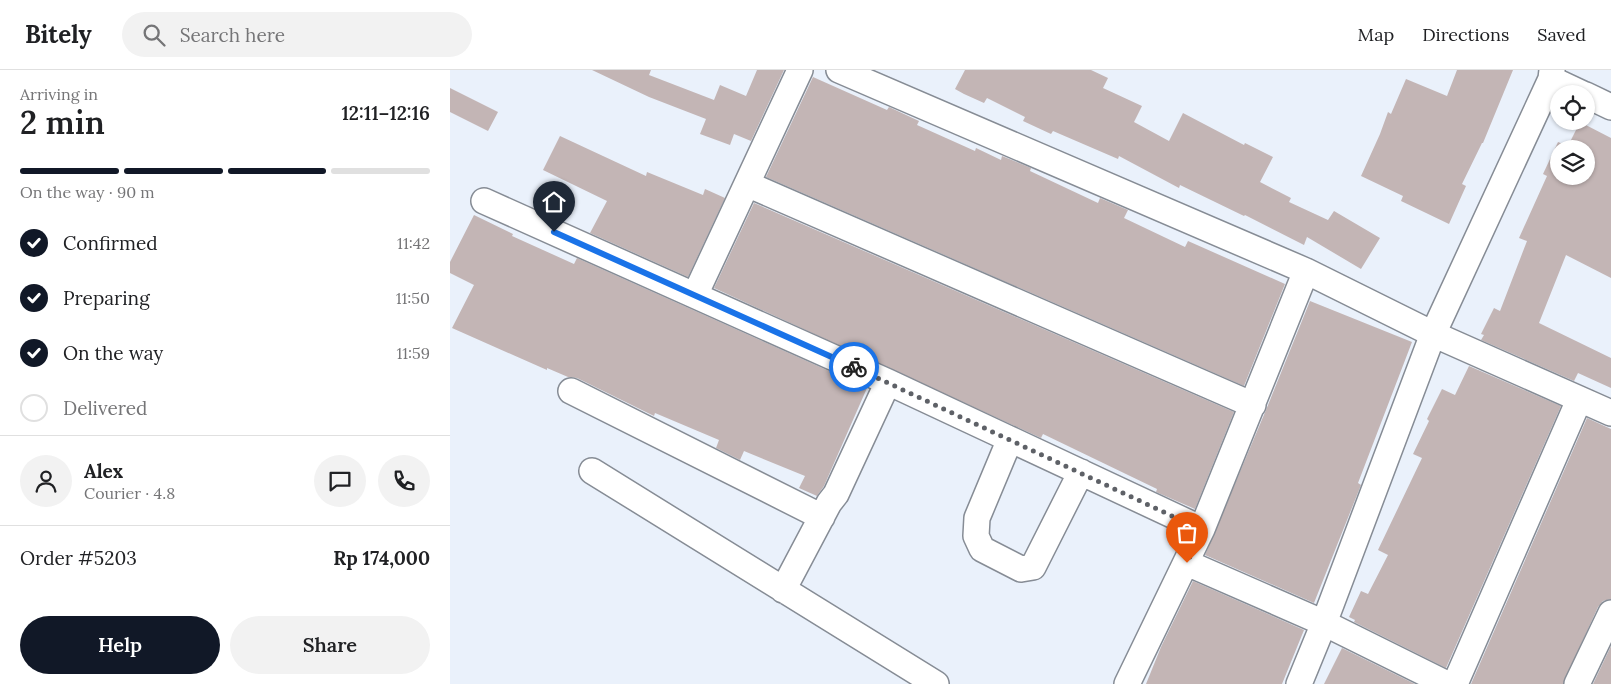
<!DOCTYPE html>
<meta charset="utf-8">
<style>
:root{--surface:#fff;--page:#f2f2f2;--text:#202124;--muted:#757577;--line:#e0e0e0;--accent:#111827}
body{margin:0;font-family:Lora,serif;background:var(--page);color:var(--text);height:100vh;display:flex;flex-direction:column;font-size:19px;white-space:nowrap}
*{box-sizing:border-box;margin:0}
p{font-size:16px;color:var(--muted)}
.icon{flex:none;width:28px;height:28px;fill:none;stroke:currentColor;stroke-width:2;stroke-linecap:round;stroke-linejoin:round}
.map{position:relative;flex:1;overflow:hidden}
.drawer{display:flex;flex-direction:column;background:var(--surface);width:450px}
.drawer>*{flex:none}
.fabs{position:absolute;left:1100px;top:15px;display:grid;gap:10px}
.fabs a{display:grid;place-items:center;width:45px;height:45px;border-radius:50%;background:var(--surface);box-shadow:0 1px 4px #0004;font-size:25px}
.pin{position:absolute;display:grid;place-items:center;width:42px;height:42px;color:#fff;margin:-51px -21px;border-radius:50% 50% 50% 0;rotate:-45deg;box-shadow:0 0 5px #0007}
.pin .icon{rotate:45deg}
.courier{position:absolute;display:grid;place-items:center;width:50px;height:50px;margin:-25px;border:4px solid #1a73e8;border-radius:50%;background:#fff;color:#222;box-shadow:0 1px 6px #0007}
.overview em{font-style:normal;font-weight:600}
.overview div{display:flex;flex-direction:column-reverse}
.overview{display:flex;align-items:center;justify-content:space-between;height:85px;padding:0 20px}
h1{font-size:32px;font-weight:600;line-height:38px}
.bar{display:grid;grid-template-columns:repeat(4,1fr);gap:8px 5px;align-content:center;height:60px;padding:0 20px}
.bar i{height:6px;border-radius:4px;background:var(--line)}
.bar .on{background:var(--accent)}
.bar p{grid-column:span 4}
.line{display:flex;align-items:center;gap:12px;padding:0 20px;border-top:1px solid var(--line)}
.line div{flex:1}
.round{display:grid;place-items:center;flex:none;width:52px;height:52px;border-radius:26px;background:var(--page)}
ol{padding:0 20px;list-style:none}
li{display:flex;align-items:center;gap:15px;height:55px}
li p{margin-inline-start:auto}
li .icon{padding:5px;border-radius:50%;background:var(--accent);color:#fff;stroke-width:4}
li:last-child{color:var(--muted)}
li i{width:28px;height:28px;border:2px solid var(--line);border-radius:50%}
.primary-button{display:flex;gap:10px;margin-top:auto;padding:10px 20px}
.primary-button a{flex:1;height:58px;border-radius:30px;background:var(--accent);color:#fff;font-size:20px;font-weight:600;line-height:58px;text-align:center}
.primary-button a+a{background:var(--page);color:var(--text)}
header{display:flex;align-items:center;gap:30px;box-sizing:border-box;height:70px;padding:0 25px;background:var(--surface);border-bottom:1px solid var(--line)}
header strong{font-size:24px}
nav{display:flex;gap:28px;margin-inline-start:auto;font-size:18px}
.search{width:350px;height:45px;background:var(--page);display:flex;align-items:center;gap:12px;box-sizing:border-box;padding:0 18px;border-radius:28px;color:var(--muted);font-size:19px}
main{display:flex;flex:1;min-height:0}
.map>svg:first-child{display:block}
</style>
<header>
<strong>Bitely</strong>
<div class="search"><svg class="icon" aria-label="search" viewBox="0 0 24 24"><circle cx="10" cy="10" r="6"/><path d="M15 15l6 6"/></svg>Search here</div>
<nav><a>Map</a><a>Directions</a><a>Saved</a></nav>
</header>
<main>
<section class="drawer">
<div class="overview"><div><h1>2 min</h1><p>Arriving in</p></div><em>12:11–12:16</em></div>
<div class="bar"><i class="on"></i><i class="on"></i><i class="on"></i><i></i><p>On the way · 90 m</p></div>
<ol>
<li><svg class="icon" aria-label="check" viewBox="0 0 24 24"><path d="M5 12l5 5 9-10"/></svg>Confirmed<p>11:42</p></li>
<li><svg class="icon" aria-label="check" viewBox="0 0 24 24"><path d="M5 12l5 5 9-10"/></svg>Preparing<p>11:50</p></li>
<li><svg class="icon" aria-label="check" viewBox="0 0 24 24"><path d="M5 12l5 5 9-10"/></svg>On the way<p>11:59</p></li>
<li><i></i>Delivered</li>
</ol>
<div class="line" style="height:90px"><a class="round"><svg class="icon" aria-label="person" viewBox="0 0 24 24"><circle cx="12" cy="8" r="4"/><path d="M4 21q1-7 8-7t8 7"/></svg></a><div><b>Alex</b><p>Courier · 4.8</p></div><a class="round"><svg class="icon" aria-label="chat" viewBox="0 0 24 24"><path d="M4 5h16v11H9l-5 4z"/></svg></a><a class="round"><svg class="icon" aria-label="phone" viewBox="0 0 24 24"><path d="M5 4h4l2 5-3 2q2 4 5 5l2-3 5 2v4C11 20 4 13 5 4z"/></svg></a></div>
<div class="line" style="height:65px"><div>Order #5203</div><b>Rp 174,000</b></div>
<div class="primary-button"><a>Help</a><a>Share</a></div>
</section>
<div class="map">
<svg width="1161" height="614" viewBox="0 0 1161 614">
<rect width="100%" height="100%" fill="#eaf1fb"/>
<!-- building -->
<path fill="#c3b5b5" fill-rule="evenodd" d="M142,0H201L199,5L264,30L270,15L296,26L307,0H334L301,71L284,64L280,75L250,64L256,49L199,27Z
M515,0H641L658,8L653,18L692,36L684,52L719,71L733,43L794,75L795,73L823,87L810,112L841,128L839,132L878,150L884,141L930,168L911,199L857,167L854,175L795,145L794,146L730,115L729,118L669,86L668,89L603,61L601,64L573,51L575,47L537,28L534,33L514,24L505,19Z
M1007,0H1063L1033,73H1032L1012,114L1016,116L999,154L951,131L953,126L911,106L930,64L938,42L941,44L956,9L997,26Z
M363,7L437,40L439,37L469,51L467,55L525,81L526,78L551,90L552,86L581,98L580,101L648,133L650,128L678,140L674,148L735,177L738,171L835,214L794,316L316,107Z
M0,18L48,42L38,61L0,42Z
M1130,52L1161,68V208L1116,185L1089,253L1161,288V318L1128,303L1124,311L1031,270L1034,265L1031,264L1044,238L1050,241L1077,171L1069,168L1097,106L1093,104L1108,72L1118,76ZM1109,79H1136V106H1109Z
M110,66L196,106L197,102L253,125L255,119L275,128L238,207L140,163L157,131L93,100Z
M304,133L784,342L745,439L706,422L707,419L593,364L591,368L264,218Z
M24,145L63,164L62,166L124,194L127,188L417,318L374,416L367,426L349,418L355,406L294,381L290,390L266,378L269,370L205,343L204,346L127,308L118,307L97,298V300L2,258L24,215L0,203V192Z
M860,231L962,272L908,413L911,415L864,533L755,485L816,340Z
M1019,296L1111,336L996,598L904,552L905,550L899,547L911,521L918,524L938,485L928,480L972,388L963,384L979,351L977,349L992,319L1005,325Z
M1137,348L1161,359V529L1153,531L1148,537L1113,614H1021Z
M743,511L854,560L832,614H696L711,577Z
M1161,576V614H1143Z
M892,578L965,614H874Z"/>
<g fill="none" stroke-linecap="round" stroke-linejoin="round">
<!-- minor casing -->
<g stroke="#868c95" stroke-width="28">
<path id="minor" d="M389,0L856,201L983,264L1161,343
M1101,9L1133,24
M1136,25L1161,37
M297,114L803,335
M34,131L438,312L752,459
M245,225L350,0
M121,321L372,447
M560,369L527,448L526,466L532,479L571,499L583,497L631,402
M142,401L486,614
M737,493L874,553L997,614
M333,520L379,433L386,424L438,312
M677,614L752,459L856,201
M849,614L874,553L983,264L1101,9L1102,0
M1005,614L1129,330
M1127,614L1161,543"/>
</g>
<!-- minor -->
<use href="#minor" stroke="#fff" stroke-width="25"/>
</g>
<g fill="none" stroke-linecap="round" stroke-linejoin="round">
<!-- done -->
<path stroke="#5e6167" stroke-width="5" stroke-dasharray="0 9" d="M404,297L752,460L737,493"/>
<!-- route -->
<path stroke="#1a73e8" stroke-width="6" d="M104,162L404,297"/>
</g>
</svg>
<div class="fabs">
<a><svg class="icon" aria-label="locate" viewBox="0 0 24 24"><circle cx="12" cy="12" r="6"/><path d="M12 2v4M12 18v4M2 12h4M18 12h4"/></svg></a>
<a><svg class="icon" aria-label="layers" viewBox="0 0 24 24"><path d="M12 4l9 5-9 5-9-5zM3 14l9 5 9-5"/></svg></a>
</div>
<div class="pin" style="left:737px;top:493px;background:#ea580c"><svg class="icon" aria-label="bag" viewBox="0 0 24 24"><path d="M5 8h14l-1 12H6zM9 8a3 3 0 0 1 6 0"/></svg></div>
<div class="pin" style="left:104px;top:162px;background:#1f2937"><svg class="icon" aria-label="home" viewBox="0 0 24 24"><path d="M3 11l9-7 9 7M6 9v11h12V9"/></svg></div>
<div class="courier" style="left:404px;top:297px"><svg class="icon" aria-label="bike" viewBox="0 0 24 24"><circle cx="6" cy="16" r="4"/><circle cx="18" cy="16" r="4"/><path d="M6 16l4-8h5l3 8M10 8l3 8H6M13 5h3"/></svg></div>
</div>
</main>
